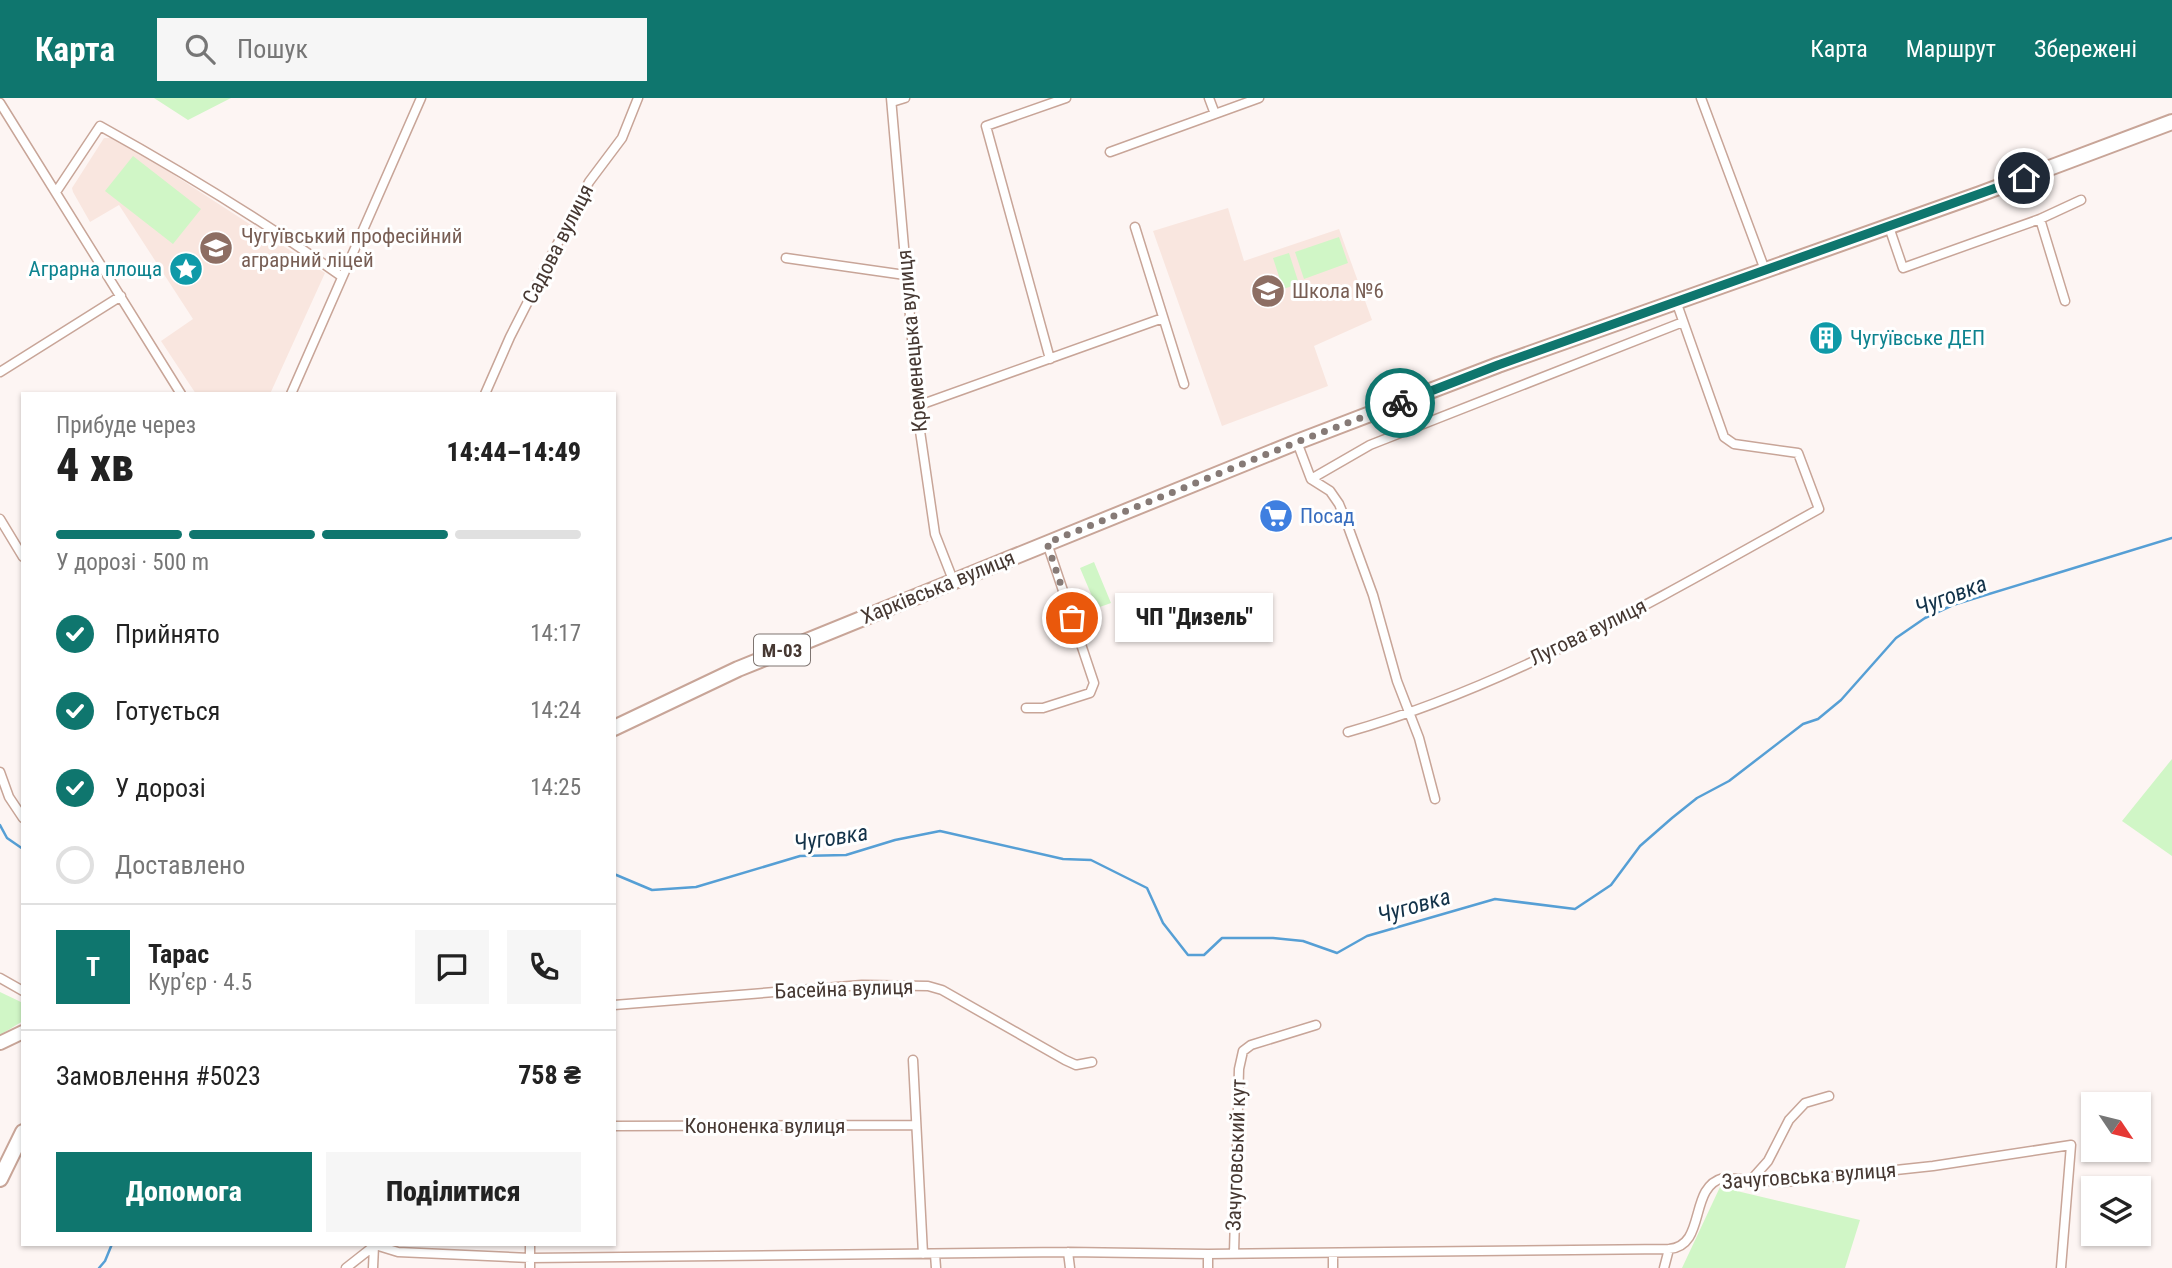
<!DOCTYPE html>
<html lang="uk">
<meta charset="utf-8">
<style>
:root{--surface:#fff;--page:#f6f6f6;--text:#222;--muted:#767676;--line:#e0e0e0;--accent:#0f766e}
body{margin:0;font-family:"Roboto Condensed",sans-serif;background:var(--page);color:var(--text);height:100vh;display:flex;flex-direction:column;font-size:26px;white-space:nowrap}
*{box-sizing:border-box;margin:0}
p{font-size:23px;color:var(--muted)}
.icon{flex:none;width:38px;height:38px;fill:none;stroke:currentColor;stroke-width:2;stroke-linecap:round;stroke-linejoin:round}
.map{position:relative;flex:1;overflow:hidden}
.panel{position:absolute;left:21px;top:294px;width:595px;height:854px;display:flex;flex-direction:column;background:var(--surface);border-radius:0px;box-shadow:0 2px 5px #0004}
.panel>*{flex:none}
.needle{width:46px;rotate:125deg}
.controls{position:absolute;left:2081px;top:994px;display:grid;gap:14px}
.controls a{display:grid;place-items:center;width:70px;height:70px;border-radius:0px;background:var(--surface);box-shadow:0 2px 5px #0004;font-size:35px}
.pin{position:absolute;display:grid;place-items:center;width:60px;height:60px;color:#fff;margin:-30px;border:4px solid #fff;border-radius:50%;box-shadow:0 2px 7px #0007}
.courier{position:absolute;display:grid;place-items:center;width:70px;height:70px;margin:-35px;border:5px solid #0f766e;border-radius:50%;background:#fff;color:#222;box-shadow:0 2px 9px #0007}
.bubble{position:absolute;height:49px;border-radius:0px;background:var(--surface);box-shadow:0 2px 5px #0004;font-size:23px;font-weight:800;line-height:49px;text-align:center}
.headline em{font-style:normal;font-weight:800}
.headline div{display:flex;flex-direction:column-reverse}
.headline{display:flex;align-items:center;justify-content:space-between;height:119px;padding:0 35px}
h1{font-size:46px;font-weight:800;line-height:52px}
.bar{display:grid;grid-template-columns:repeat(4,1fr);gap:10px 7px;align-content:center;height:84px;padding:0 35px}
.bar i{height:9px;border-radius:5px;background:var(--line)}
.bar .selected{background:var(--accent)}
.bar p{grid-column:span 4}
.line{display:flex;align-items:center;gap:18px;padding:0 35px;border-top:2px solid var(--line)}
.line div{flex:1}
.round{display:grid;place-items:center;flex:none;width:74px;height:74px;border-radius:0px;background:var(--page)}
ol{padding:0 35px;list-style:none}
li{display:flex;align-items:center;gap:21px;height:77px}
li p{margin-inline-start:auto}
li .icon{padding:7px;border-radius:50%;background:var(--accent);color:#fff;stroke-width:4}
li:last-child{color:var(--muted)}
li i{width:38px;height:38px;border:4px solid var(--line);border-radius:50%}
.primary-button{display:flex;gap:14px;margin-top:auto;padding:14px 35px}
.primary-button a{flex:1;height:80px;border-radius:0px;background:var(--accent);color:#fff;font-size:28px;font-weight:800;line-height:80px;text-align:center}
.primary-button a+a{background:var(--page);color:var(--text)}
header{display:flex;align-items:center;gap:42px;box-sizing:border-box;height:98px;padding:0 35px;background:var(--accent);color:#fff}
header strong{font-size:33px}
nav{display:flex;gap:38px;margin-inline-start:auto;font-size:24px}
.search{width:490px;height:63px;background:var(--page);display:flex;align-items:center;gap:18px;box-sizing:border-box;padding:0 24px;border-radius:0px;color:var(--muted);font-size:26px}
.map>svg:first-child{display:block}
</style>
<header>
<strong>Карта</strong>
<div class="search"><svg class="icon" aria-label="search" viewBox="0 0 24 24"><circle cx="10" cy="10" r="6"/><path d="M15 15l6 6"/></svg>Пошук</div>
<nav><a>Карта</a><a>Маршрут</a><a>Збережені</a></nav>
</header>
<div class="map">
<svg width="2172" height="1170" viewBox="0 0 2172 1170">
<rect width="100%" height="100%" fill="#fdf5f3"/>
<!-- built -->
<path fill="#f9e6df" d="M104,40H114L171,75L325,175L270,296H196L161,243L193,221L119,107L90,124L73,94L72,90Z
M1228,110L1244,163L1339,131L1372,222L1314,248L1328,288L1222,328L1153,133Z"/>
<!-- green -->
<path fill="#d0f6c6" d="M154,0H231L188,22Z
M133,58L201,111L173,146L105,93Z
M1339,139L1348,165L1304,181L1295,154Z
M1289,155L1299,186L1283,191L1273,160Z
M1094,464L1111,505L1097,510L1080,470Z
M2172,661V758L2122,723Z
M0,894L23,905V923L0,937Z
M1720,1089L1860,1122L1845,1170H1682Z"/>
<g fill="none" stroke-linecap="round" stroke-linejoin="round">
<!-- stream -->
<path stroke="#569fd5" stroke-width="2.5" d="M0,727L7,740L23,751
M614,776L652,792L696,789L800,758L846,757L895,742L940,733L1063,761L1091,762L1147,790L1163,825L1188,857H1204L1222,840H1273L1303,843L1337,855L1367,838L1495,801L1575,811L1611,787L1640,748L1672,720L1697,700L1729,683L1803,626L1818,621L1841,602L1896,540L1925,520L1953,507L2172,440
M99,1170L105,1163L112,1146"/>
<!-- minor casing -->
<g stroke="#c8a598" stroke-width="11">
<path id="minor" d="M891,0L920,333L935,436L953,482
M1209,0L1215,16
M1701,0L1765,172
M892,4L905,0
M0,5L181,296
M1110,54L1259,0
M56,94L100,28C183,74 263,123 341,178
M2040,121L2065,203
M1135,129L1184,286
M1889,129L1903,170L2040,121L2081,102
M786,160L905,177
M1050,261L986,28L1066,0
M0,274L121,198
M291,296L421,0
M485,296L510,239L589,84L622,40L638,0
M917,308L1163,220
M1297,344L1311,381L1330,393L1339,406L1346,423L1373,497L1397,583L1419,640L1435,701
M1311,381L1370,347L1683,224
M0,421L23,459
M1026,610H1043L1090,595L1094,585L1047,445
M1348,634C1514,587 1669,494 1819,411L1798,355L1734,346L1724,339L1676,203
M0,674L9,699L23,720
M0,880L23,893
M614,907L862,887L928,888L942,892L1065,962L1076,967L1092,964
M913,962L923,1156
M614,1028L916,1027
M1751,1082L1768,1063L1789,1022L1805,1005L1829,998
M372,1146L398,1154L530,1160L1068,1154L1208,1156L1669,1151C1707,1148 1688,1089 1723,1080L1784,1084L1933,1068L2071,1047L2061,1170
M530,1146V1170
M1068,1154L1070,1170
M1234,1155L1239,971L1243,953L1251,947L1316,927
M935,1156L936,1170
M346,1170L374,1148
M373,1170L374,1148
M1208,1170V1156
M1333,1170V1155
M1664,1170L1669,1151"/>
</g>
<!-- primary casing -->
<g stroke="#c8a598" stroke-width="16">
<path id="primary" d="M0,945L23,934"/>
</g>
<!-- trunk casing -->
<g stroke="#c8a598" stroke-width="18">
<path id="trunk" d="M614,630L738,571L1297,344L1498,267L1980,96L2172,24
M0,1081L23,1034"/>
</g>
<!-- minor -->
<use href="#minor" stroke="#fff" stroke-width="8"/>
<!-- primary -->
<use href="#primary" stroke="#fff" stroke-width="12"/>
<!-- trunk -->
<use href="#trunk" stroke="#fff" stroke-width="14"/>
</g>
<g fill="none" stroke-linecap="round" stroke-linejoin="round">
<!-- done -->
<path stroke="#867a76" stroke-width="7" stroke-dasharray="0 12.6" d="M1072,520L1047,445L1297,344L1400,305"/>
<!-- route -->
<path stroke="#0f766e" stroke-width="9" d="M1400,305L1498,267L2024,80"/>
</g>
<!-- icons -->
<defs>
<g id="school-disc" transform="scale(1.75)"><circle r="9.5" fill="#8d6e63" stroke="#fff"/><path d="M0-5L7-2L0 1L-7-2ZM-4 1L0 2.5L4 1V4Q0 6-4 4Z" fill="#fff"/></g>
<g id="sight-disc" transform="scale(1.75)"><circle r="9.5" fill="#0f9aa8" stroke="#fff"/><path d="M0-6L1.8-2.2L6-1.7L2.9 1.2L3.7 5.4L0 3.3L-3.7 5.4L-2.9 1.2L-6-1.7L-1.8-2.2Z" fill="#fff"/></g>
<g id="building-disc" transform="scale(1.75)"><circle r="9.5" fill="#0f9aa8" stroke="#fff"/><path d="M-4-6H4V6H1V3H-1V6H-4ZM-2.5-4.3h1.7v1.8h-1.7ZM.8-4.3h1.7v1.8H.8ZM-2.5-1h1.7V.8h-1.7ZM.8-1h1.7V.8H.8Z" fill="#fff"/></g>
<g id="supermarket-disc" transform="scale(1.75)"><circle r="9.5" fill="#3f7fe0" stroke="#fff"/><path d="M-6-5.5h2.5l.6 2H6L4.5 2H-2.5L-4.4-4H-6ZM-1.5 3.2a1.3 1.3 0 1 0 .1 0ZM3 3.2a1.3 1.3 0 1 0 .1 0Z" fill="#fff"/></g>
</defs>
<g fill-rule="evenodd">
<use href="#school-disc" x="216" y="150"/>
<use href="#sight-disc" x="186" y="171"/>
<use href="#school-disc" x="1268" y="193"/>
<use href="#building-disc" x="1826" y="240"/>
<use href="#supermarket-disc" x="1276" y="418"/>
</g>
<g text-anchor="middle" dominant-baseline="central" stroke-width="6" stroke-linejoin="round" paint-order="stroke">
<!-- shield labels -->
<rect fill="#fff" stroke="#7e7470" stroke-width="2" x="754" y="536.5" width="56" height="31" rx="5"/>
<g font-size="19" font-weight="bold" fill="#463832">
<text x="782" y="552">М-03</text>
</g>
<!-- education labels -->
<g font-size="21" fill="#785e54" stroke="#fff" text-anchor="start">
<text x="241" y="138">Чугуївський професійний<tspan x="241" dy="24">аграрний ліцей</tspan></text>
<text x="1292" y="193">Школа №6</text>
</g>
<!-- street labels -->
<g font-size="21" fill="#463832" stroke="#fff">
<text transform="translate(558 146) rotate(-63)">Садова вулиця</text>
<text transform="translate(912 243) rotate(-95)">Кременецька вулиця</text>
<text transform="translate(938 489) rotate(-22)">Харківська вулиця</text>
<text transform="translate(1588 534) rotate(-26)">Лугова вулиця</text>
<text transform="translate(844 891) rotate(-2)">Басейна вулиця</text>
<text x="765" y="1028">Кононенка вулиця</text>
<text transform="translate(1236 1057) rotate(-88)">Зачуговський кут</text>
<text transform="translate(1809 1078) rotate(-4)">Зачуговська вулиця</text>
</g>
<!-- culture labels -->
<g font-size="21" fill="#0d838f" stroke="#fff" text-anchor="end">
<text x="162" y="171">Аграрна площа</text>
<text x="1850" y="240" text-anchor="start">Чугуївське ДЕП</text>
</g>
<!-- shop labels -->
<g font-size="21" fill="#366cbe" stroke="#fff" text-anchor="start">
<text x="1300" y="418">Посад</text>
</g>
<!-- water labels -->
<g font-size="23" font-style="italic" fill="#123249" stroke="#fff">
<text transform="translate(1951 498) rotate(-21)">Чуговка</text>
<text transform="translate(831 740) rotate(-9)">Чуговка</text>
<text transform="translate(1414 808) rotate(-16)">Чуговка</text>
</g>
</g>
</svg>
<div class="controls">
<a><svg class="needle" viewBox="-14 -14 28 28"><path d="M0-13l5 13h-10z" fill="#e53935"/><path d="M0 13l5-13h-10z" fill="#767676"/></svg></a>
<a><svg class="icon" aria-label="layers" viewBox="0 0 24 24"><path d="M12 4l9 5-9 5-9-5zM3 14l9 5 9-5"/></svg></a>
</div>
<div class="pin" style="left:1072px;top:520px;background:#ea580c"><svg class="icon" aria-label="bag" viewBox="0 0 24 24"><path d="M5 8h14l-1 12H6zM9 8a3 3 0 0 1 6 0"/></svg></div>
<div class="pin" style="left:2024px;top:80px;background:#1f2937"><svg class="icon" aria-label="home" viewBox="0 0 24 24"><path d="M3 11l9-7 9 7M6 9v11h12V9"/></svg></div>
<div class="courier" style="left:1400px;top:305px"><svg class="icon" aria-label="bike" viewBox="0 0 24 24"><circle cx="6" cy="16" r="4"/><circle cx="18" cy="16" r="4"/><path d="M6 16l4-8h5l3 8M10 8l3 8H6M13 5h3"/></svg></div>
<div class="bubble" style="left:1115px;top:495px;width:158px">ЧП &quot;Дизель&quot;</div>
<section class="panel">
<div class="headline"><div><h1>4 хв</h1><p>Прибуде через</p></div><em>14:44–14:49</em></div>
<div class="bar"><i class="selected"></i><i class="selected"></i><i class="selected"></i><i></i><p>У дорозі · 500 m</p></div>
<ol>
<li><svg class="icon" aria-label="check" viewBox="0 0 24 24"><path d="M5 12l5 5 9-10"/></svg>Прийнято<p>14:17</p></li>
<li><svg class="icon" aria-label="check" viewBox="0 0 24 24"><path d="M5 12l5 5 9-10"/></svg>Готується<p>14:24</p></li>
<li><svg class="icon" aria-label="check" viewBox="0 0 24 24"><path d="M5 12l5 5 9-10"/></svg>У дорозі<p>14:25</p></li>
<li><i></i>Доставлено</li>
</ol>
<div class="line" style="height:126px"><b class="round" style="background:var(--accent);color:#fff">Т</b><div><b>Тарас</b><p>Кур’єр · 4.5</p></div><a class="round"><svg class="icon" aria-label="chat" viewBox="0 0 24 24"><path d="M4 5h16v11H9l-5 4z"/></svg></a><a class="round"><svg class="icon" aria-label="phone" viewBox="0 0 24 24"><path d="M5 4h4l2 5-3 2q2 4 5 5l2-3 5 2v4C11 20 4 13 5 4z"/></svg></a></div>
<div class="line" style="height:91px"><div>Замовлення #5023</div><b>758 ₴</b></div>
<div class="primary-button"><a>Допомога</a><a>Поділитися</a></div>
</section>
</div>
